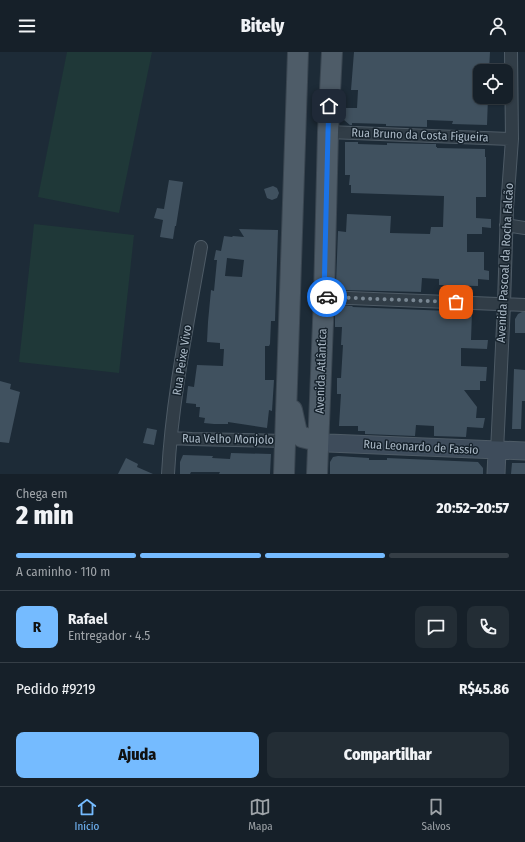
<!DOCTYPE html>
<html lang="pt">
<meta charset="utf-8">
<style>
:root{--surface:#162029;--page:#232d35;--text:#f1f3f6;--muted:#9ea3a8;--line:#353e46;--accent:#75bbff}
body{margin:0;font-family:"Fira Sans Condensed",sans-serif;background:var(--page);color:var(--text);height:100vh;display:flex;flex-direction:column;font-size:15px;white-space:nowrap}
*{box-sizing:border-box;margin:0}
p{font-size:13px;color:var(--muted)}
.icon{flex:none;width:22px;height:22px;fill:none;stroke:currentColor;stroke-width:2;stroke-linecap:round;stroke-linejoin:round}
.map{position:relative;height:422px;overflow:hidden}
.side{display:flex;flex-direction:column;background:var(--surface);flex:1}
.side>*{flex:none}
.fabs{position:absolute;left:473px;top:12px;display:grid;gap:8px}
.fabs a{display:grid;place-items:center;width:40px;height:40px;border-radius:8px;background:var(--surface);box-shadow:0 1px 3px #0004,0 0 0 1px var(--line);font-size:20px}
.pin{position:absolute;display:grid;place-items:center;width:34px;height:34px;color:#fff;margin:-17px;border-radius:8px;box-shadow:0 2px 6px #0006}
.courier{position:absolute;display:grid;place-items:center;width:40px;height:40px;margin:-20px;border:3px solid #1a73e8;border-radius:50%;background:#fff;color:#222;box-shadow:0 1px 5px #0007}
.head em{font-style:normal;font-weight:800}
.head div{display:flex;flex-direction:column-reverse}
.head{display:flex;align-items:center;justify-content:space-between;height:68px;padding:0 16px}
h1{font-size:26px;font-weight:800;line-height:30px}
.bar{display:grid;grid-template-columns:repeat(4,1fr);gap:6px 4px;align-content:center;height:48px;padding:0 16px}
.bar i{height:5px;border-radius:3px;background:var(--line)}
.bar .selected{background:var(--accent)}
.bar p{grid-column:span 4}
.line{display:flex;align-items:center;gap:10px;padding:0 16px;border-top:1px solid var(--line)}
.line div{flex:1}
.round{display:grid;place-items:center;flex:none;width:42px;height:42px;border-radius:8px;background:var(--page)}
.action{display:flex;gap:8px;margin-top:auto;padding:8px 16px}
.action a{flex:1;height:46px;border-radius:8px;background:var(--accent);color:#111;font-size:16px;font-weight:800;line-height:46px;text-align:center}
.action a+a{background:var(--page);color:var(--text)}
header{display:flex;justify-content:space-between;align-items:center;height:52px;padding:0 16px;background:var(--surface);font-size:18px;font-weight:800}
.tab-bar{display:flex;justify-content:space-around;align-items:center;height:56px;border-top:1px solid var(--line);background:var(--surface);font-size:11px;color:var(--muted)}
.tab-bar a{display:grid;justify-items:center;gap:2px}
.tab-bar .selected{color:var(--accent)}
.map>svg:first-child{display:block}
</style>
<header><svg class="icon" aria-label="menu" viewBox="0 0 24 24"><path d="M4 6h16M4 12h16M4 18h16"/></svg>Bitely<svg class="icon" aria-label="person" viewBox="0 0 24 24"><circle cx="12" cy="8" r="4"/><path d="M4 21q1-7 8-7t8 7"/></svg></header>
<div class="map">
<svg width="525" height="422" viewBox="0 0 525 422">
<rect width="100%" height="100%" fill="#1d2b37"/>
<!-- green -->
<path fill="#1f3838" d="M67,0H152L119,161L38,145Z
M34,172L134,183L119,321L19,310Z"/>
<!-- building -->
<path fill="#40515f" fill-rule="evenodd" d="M354,0H490L489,19H480V45H488L487,73L452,72L453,69L427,68V75L386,74V72L352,71V73H350L344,68L342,64V56H357L358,38H351Z
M345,90H358V92L387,93V91L431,92H436V95H437V96L485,97V105H486V145H476V166L491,167V176L482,175V182H467V200H484V218L489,219V228L478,227V234L439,233V227L422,226L421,240L342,238V231H336L338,179L346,180L347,162L391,164L390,181L430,182L431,175H443L444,144L351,141V133H349L350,123H345Z
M169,128L183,130L176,174H175L173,187L160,185L163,168L154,166L157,156L164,157Z
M273,134L277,136L279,141L277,146L272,148L267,146L264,137Z
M239,177L278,178L275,269H271L270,292L269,294H265V328H274L272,359L269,358L267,376L228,370V372H214L204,371L205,366L199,365L200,355H196V352L186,351L188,334L194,335L197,313L223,314L224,297H220V291L207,290L208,270L211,238L214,239L217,208H214L216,198L221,199L224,184L232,185L233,184L244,185ZM227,206L244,208L242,225L225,224Z
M338,253L352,254L353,255L472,260L471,288H488L487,297L461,296V314L487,315L486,329H480V338H464L477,355L476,366H485L483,376L467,375L466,385L434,384V374L416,373L415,384L365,382V379H358V374H339L341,342H337V326H341L343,293H341L342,275H335V256Z
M522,260H525V281H515V267L518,262Z
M514,317L525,318V349H522L521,377H512Z
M0,329L11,332L10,337L20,340L9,391L0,390Z
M147,376L157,378L154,393L143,391Z
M231,401L271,402L270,422H219L220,420H191L190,422H180V410L183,403L213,404L212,406L230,407Z
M338,404L369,406V408H387V406L478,410L483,416V422H330V410L333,405Z
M126,406L138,412L137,415L153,422H118Z
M512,411H525V422H511Z"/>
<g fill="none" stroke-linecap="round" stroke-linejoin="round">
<!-- street casing -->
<g stroke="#4e5b66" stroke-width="14">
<path id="street" d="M328,80L512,87
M506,173L525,176
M324,245L525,253
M171,386L192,387L285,389
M497,399L504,252L507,156L512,87L511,0
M168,422C172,346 188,270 201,195"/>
</g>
<!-- secondary casing -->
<g stroke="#4e5b66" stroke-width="19">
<path id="secondary" d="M318,389L328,391L525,399
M496,422L497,399"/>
</g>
<!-- primary casing -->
<g stroke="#3a4651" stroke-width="22">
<path id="primary" d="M292,358L297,381L302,385L318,389
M284,422L298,0
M317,422L324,245L328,80L332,0"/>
</g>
<!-- street -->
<use href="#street" stroke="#313d47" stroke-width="12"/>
<!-- secondary -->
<use href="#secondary" stroke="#3e4c5b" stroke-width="17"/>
<!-- primary -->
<use href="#primary" stroke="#4e5c68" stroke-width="20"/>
</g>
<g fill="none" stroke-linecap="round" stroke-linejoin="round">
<!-- done -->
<path stroke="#798793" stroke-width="4" stroke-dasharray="0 7.2" d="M327,245L456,250"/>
<!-- route -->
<path stroke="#1a73e8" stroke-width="5" d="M327,245H324L328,80L329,54"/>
</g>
<g text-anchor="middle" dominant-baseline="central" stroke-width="3" stroke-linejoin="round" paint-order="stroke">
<!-- street labels -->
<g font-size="12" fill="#aab8c5" stroke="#16222c">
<text transform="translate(420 83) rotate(2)">Rua Bruno da Costa Figueira</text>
<text transform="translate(505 211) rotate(-87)">Avenida Pascoal da Rocha Falcão</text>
<text transform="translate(182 308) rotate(-81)">Rua Peixe Vivo</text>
<text transform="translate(321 319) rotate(-88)">Avenida Atlântica</text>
<text transform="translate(228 387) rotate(1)">Rua Velho Monjolo</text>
<text transform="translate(421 395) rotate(3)">Rua Leonardo de Fassio</text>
</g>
</g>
</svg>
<div class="fabs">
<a><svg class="icon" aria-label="locate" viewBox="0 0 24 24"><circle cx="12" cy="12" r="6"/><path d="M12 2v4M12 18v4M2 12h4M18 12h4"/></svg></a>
</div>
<div class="pin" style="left:456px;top:250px;background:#ea580c"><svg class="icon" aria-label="bag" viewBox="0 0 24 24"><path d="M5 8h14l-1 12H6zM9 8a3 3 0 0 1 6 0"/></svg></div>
<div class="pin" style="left:329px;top:54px;background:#1f2937"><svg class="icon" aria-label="home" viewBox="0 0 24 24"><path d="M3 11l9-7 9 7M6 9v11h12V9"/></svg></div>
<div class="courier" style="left:327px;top:245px"><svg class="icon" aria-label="car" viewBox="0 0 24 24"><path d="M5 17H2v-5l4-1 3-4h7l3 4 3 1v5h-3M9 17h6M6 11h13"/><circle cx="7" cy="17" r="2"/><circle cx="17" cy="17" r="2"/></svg></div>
</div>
<section class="side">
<div class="head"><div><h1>2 min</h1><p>Chega em</p></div><em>20:52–20:57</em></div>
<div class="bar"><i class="selected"></i><i class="selected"></i><i class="selected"></i><i></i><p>A caminho · 110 m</p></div>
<div class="line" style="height:72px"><b class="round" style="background:var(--accent);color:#111">R</b><div><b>Rafael</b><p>Entregador · 4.5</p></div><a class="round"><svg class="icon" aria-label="chat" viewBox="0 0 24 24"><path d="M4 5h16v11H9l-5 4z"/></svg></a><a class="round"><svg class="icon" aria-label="phone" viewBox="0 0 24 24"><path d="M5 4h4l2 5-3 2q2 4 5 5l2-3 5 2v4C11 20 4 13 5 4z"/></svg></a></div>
<div class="line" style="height:52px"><div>Pedido #9219</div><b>R$45.86</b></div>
<div class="action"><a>Ajuda</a><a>Compartilhar</a></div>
</section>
<nav class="tab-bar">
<a class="selected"><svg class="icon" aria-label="home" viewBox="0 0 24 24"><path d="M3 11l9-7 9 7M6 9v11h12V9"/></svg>Início</a>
<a><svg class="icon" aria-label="map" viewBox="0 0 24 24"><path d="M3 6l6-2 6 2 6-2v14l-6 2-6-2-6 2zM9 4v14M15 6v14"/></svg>Mapa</a>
<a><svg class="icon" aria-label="saved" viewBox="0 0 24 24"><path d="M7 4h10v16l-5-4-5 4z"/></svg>Salvos</a>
</nav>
